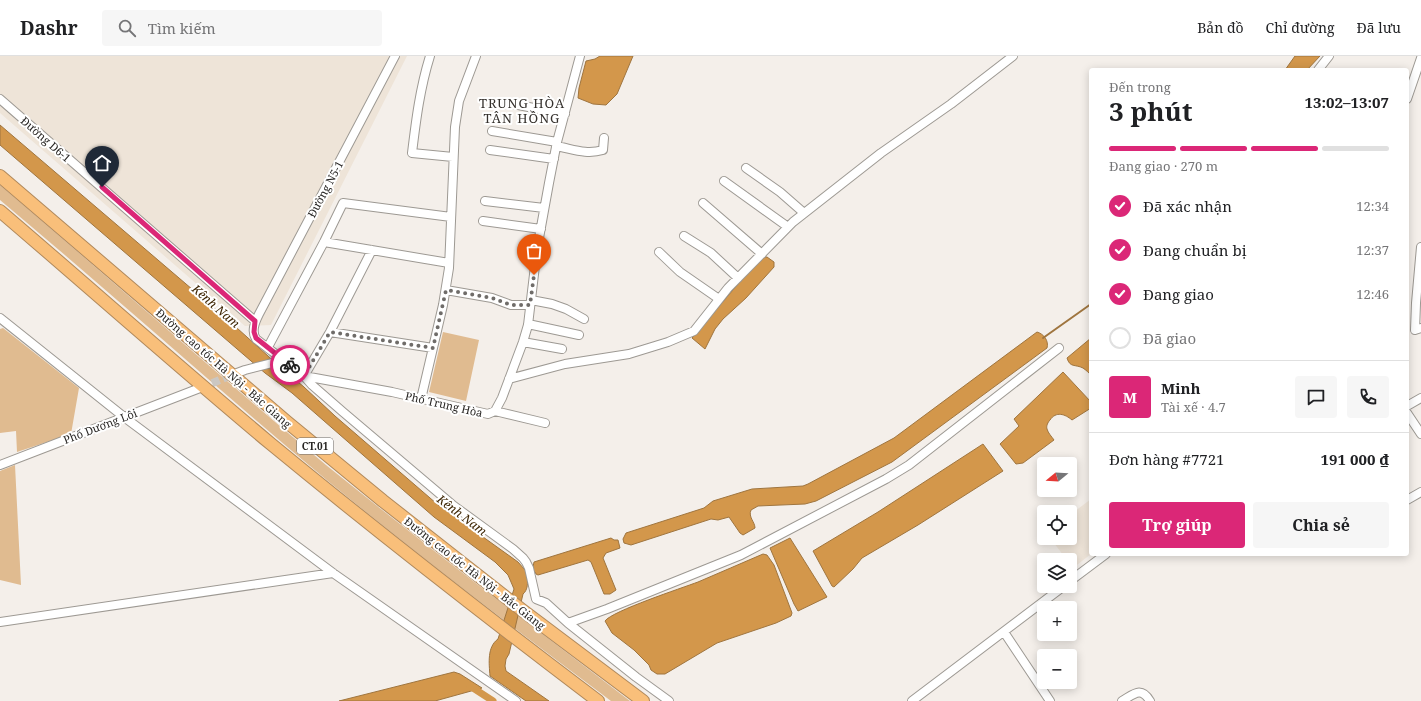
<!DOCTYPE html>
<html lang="vi">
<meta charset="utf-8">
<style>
:root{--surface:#fff;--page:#f6f6f6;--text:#202124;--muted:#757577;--line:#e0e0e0;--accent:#db2777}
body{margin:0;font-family:"Noto Serif",serif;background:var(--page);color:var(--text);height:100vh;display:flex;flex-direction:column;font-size:15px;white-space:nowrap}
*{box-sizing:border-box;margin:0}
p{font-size:13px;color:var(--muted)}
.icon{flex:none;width:22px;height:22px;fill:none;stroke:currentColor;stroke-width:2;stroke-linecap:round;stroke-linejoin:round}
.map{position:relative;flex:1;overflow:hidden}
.side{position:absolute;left:1089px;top:12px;width:320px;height:488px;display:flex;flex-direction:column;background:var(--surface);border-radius:4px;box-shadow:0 2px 10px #0003}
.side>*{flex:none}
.needle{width:26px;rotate:252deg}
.fabs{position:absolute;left:1037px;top:401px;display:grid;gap:8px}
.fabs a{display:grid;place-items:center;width:40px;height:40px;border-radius:4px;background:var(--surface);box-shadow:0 2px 10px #0003;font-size:20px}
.pin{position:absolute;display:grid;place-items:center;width:34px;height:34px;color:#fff;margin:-41px -17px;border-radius:50% 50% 50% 0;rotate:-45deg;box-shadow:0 0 4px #0007}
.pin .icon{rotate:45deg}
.courier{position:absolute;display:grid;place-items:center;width:40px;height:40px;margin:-20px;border:3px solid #db2777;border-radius:50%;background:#fff;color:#222;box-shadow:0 1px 5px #0007}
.head em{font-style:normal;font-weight:700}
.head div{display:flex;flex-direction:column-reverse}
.head{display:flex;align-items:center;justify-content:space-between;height:68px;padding:0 20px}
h1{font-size:26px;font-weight:700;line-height:30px}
.bar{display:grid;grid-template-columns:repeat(4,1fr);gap:6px 4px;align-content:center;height:48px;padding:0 20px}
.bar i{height:5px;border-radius:3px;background:var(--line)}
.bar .current{background:var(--accent)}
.bar p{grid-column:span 4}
.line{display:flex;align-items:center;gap:10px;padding:0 20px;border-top:1px solid var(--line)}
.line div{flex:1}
.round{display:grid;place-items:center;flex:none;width:42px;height:42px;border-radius:4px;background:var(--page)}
ol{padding:0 20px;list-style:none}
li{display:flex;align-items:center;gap:12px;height:44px}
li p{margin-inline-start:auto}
li .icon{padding:4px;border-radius:50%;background:var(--accent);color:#fff;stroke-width:4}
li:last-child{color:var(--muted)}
li i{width:22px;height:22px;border:2px solid var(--line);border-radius:50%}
.action{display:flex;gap:8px;margin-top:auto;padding:8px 20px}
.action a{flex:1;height:46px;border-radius:4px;background:var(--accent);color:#fff;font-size:16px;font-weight:700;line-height:46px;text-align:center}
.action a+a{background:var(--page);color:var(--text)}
header{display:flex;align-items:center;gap:24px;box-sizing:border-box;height:56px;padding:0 20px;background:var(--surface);border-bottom:1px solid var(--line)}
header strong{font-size:19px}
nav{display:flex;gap:22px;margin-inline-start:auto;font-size:14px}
.search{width:280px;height:36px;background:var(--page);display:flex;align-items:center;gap:10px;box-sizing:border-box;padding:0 14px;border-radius:4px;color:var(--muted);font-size:15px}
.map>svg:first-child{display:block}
</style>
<header>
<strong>Dashr</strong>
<div class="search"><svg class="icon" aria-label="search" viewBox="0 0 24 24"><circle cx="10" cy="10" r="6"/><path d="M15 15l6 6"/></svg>Tìm kiếm</div>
<nav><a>Bản đồ</a><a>Chỉ đường</a><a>Đã lưu</a></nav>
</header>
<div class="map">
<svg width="1421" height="645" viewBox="0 0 1421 645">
<rect width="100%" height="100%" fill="#f4efea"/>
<!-- built -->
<path fill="#eee4d8" d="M0,0H407L271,269L245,270L0,57Z
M1091,443V498L1073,512L1070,508V504H1067L1050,482H1070V459Z"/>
<!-- green -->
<path fill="#e0bb90" d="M0,129C109,222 216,317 326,409C426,490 528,567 630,645H611C503,564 395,482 292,395C194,312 98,226 0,144Z
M3,272L79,332L71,378L17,396L16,375L0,377V273Z
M443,276L479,284L466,345L429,336Z
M15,409L21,529L0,524V415Z"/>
<!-- water -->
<path fill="#d3974b" stroke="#9f753f" d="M600,0H633L617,38L606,49L593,48L578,42L579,32L586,5L595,3Z
M1295,0H1320L1307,14H1285Z
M0,69L227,263L278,309L304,331L335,360L437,448L518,506L525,514L533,511L534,506L611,482L614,484H618L620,492L606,497L603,502L616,534L610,538H604L591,506L588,504L538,519L536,518L535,516L527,520C528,526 528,534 523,538L509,598L506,603L505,610L506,615L549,645H526L490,620C489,607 487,591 498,583L514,533L508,519L495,506L434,461L292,337L265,317L0,89Z
M761,201H767L774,206V211L746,242L723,263L715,273L705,293L692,282Z
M1037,276C1044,278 1049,285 1047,292L892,406L816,445L805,448L758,450L751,454C748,461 755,466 755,472L743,479L740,477L729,461L718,464L711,463L631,489L624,487L623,483L626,477L704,452L713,445L752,433L803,430L808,428L894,382Z
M1091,282V319C1089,317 1086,314 1083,312C1075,308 1070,312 1067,302Z
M1063,316L1091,346V352L1072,364C1065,358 1056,355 1050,364C1048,366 1046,370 1047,373C1048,377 1052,381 1054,384L1023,407L1016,408L1000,388L1019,370L1014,363Z
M983,388L1003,415L918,469L862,502L853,513L834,531L832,530L813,495L878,456Z
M790,482L827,541L798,555L794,548L770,492Z
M763,498L767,499L774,509L792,557L791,560L776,567L717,587L665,618H657L651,614L649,609L634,594L612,577L605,565C612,555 682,532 698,526C720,517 741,507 763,498Z
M454,616L460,618L482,632L435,645H339Z"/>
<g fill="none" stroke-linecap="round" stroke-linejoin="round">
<!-- stream -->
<path stroke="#9f753f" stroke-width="2" d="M1043,282L1091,248"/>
<!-- canal -->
<path stroke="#d3974b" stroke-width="7" d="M470,630L493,645"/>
<!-- minor-tunnel -->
<path stroke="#cbc7c2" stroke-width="8" stroke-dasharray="8 4" stroke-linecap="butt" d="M201,332L236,317"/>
<!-- minor casing -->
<g stroke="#9d9993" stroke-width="10">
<path id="minor" d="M395,0L259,258C255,266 251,275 256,283L304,320L392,336L488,358L495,355L502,342L523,286L528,269L537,193L549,127L557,86L580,0
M430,0C420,32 416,64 412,97L453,101
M1318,14L1329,0
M0,43L255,265
M1407,43L1421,2
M513,48L565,58
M492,75L557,86
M556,90C573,93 586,99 603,94L604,82
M490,94L554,103
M746,112L780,136L804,157
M724,125L788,171
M485,145L544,152
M703,147L762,198
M483,165L541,173
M684,180L711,197L738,222
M324,186L449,207
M1421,191L1416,247L1415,274L1421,272
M659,196L680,216L719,243
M446,234L492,242L511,249H530
M531,244L552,248L566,253L584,263
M0,262L124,361L333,517L516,645
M528,268L579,279
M330,276L433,292
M523,286L562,293
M268,291L324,186L343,147L451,161
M237,317L245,314L284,304
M304,320L312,329L343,356L454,450L513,493L523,502L526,506L529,512L536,543L546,547L568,567L636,621L669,645
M304,320L330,276L372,194
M509,323L565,308L629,298L668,286L694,275L728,232L793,166L881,97L951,48L1013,0
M421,343L443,249L449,212L455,71L459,45L476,0
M1407,350L1421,342
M495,355L545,367
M1407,357L1421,378
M0,409L200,332
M1407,444L1421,436
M1070,525L1106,498
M0,566L333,517
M568,567L607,553L741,499L886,423L909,409L1059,292
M1004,576L1050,645
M912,645L1064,530
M1122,645C1134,638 1141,630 1150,645"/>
</g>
<!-- highway casing -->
<g stroke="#b0895c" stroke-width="14">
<path id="highway" d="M0,120L287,366L383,445L522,554L643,645
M0,155C90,232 180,312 271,388C378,476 487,561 598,645"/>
</g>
<!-- minor -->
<use href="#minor" stroke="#fff" stroke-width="8"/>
<!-- highway -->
<use href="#highway" stroke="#f9bf7a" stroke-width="12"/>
</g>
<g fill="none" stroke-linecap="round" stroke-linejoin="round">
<!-- done -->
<path stroke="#6f6c69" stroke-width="4" stroke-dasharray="0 7.2" d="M290,309L304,320L330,276L433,292L446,234L492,242L511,249H530L534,219"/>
<!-- route -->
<path stroke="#db2777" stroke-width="5" d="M102,131L255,265L254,276L256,282L290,309"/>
</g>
<g text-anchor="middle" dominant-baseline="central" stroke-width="4" stroke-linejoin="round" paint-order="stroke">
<!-- shield labels -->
<rect fill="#fff" stroke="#686665" stroke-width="1" x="297" y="382" width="36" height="16" rx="3"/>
<g font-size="10" font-weight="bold" fill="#272523">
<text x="315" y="390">CT.01</text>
</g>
<!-- street labels -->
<g font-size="11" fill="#272523" stroke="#fff">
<text transform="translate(46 83) rotate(41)">Đường D6-1</text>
<text transform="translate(325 133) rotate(-62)">Đường N5-1</text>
<text transform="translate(224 312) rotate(41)">Đường cao tốc Hà Nội - Bắc Giang</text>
<text transform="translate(444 348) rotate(13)">Phố Trung Hòa</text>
<text transform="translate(100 370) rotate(-21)">Phố Dương Lôi</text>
<text transform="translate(475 517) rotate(38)">Đường cao tốc Hà Nội - Bắc Giang</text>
</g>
<!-- water labels -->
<g font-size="12" font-style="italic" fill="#3e2604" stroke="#fff">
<text transform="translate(216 250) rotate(41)">Kênh Nam</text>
<text transform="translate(462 459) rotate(37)">Kênh Nam</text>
</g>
<!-- quarter labels -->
<g font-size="13" letter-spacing="1" fill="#35312d" stroke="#fff">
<text x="522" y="47">TRUNG HÒA<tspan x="522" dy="15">TÂN HỒNG</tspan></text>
</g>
</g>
</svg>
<div class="fabs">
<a><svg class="needle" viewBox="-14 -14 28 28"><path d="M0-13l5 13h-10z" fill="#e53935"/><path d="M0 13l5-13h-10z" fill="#757577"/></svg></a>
<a><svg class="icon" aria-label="locate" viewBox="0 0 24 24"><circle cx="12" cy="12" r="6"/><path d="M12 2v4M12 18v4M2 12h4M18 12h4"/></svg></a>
<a><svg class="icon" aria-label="layers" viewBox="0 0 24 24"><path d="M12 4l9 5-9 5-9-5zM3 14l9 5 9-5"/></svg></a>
<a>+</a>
<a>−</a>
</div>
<div class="pin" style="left:534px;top:219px;background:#ea580c"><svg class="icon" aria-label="bag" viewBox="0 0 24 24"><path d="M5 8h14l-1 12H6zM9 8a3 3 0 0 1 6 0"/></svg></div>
<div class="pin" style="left:102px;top:131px;background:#1f2937"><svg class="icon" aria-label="home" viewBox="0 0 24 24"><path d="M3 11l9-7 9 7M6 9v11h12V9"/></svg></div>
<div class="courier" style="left:290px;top:309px"><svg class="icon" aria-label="bike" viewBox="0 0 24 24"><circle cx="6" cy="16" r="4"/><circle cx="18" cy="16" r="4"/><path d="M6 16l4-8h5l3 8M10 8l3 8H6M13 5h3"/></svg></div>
<section class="side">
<div class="head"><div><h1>3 phút</h1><p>Đến trong</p></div><em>13:02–13:07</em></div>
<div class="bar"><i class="current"></i><i class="current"></i><i class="current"></i><i></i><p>Đang giao · 270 m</p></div>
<ol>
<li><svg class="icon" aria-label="check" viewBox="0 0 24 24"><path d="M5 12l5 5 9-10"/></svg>Đã xác nhận<p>12:34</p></li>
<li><svg class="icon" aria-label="check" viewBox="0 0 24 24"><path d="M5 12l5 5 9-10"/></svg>Đang chuẩn bị<p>12:37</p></li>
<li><svg class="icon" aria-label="check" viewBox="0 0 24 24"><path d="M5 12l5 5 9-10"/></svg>Đang giao<p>12:46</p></li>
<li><i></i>Đã giao</li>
</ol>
<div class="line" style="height:72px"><b class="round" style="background:var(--accent);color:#fff">M</b><div><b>Minh</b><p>Tài xế · 4.7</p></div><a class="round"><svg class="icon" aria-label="chat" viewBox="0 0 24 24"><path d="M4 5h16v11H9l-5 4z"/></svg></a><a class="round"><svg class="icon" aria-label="phone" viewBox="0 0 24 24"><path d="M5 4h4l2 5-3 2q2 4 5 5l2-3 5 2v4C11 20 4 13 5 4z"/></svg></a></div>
<div class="line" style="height:52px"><div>Đơn hàng #7721</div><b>191 000 ₫</b></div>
<div class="action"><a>Trợ giúp</a><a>Chia sẻ</a></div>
</section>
</div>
